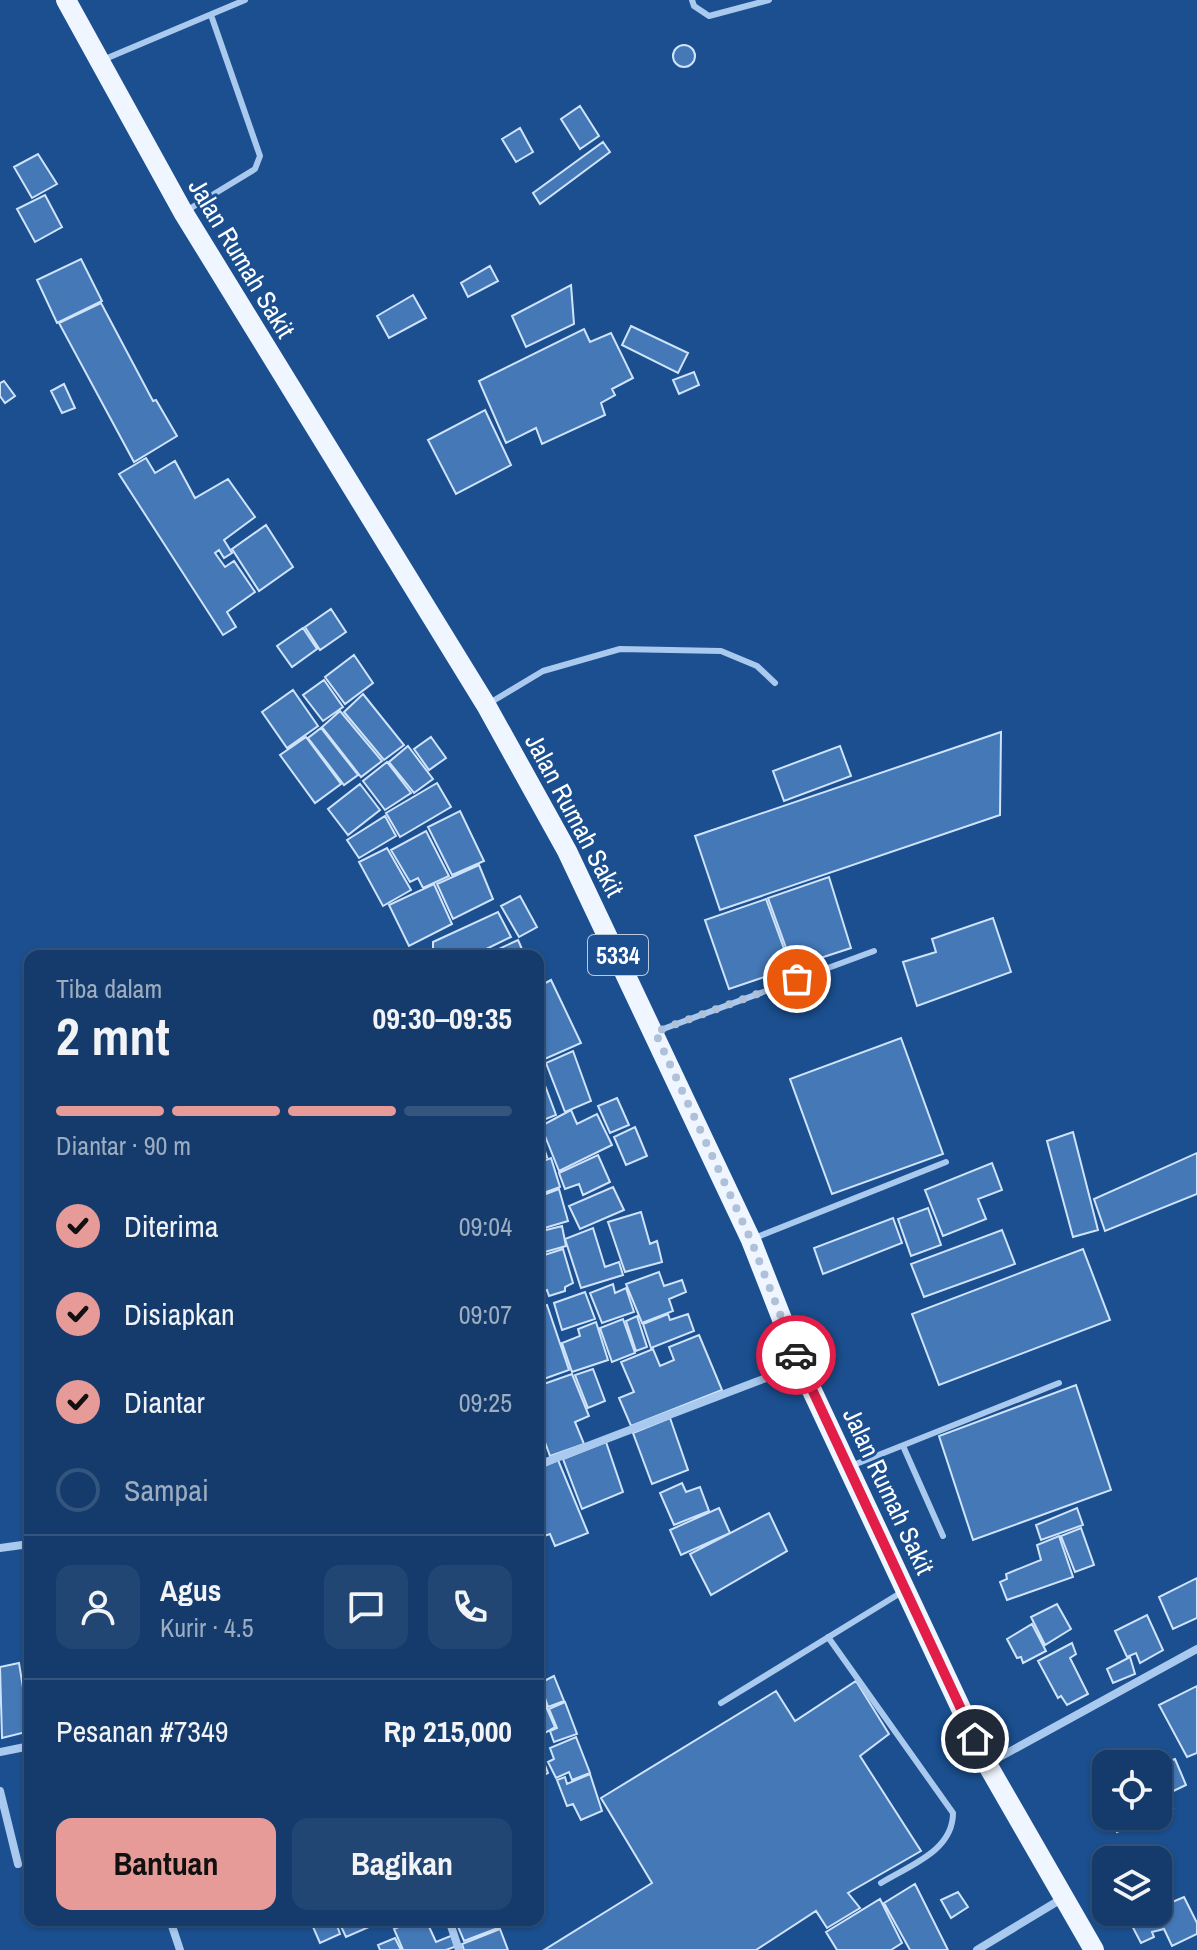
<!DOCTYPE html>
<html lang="id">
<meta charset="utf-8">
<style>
:root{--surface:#143b6b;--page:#214673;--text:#f1f3f6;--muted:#9dadc1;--line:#33557e;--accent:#e69b98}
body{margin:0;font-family:"Archivo Narrow",sans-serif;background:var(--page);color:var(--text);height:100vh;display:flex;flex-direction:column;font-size:30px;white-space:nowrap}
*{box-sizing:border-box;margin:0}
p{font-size:26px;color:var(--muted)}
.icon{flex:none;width:44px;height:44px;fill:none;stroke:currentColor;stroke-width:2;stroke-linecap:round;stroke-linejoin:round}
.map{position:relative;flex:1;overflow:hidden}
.sheet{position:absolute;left:24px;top:950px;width:520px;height:976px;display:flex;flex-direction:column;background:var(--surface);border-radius:16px;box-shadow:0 2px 6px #0004,0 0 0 2px var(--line)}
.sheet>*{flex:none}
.tools{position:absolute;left:1092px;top:1750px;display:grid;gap:16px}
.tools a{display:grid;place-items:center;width:80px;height:80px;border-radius:16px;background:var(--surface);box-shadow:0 2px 6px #0004,0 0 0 2px var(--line);font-size:40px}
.pin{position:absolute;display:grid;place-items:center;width:68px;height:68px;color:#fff;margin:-34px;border:4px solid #fff;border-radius:50%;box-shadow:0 2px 8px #0007}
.courier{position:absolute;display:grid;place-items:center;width:80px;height:80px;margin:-40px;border:6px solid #e11d48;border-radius:50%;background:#fff;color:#222;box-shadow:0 2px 10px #0007}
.summary em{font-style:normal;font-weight:700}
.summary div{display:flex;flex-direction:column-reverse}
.summary{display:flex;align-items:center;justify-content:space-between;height:136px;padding:0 32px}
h1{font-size:52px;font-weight:700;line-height:60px}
.bar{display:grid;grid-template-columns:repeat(4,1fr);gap:12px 8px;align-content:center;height:96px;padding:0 32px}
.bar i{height:10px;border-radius:6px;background:var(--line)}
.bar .current{background:var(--accent)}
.bar p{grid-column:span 4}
.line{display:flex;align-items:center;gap:20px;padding:0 32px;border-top:2px solid var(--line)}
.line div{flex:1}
.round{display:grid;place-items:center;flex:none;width:84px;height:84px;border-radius:16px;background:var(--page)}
ol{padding:0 32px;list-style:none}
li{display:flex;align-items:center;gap:24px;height:88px}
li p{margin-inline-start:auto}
li .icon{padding:8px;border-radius:50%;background:var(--accent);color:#111;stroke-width:4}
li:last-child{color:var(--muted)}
li i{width:44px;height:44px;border:4px solid var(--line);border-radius:50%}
.action{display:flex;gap:16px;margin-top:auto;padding:16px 32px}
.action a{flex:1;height:92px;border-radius:16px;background:var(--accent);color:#111;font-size:32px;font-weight:700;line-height:92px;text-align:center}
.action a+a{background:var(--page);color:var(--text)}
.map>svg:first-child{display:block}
</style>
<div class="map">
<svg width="1197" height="1950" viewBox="0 0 1197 1950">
<rect width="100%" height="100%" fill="#1b4f8f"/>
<!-- building -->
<path fill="#4478b7" stroke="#cfe3fa" stroke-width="2" d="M673 56a11 11 0 1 1 22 0a11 11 0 1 1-22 0Z
M580,106L599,136L580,149L561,119Z
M520,128L533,152L516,162L502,139Z
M603,142L610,152L540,204L533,193Z
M38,154L57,184L32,198L14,167Z
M45,195L62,227L35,242L17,209Z
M81,259L102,301L57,323L37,280Z
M490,266L498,281L468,297L461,283Z
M571,285L574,324L526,347L512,316Z
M413,295L426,318L389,338L377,316Z
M101,303L153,401L156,400L177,436L134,462L59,323Z
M631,326L688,353L678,373L622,345Z
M584,329L590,342L611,333L633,378L612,389L615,395L601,403L605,415L542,444L536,428L506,443L479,381Z
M694,372L699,385L679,394L673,380Z
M4,381L15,396L5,403L0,396V383Z
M64,384L75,408L62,413L51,391Z
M485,410L511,465L456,494L428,440Z
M146,458L155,473L175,461L195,498L228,479L255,517L224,540L232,553L224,558L219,550L215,553L225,567L234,561L255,592L227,612L236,627L223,635L119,474Z
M266,525L293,567L259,591L232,549Z
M331,609L346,632L320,650L305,627Z
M303,628L317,649L292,667L277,646Z
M354,655L373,683L345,704L325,677Z
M324,680L343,707L323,721L303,695Z
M293,690L318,726L287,748L262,712Z
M363,694L404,745L384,760L344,712Z
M340,711L382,761L361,777L322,727Z
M321,728L358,775L344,785L308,738Z
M1001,732L1000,815L720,910L695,836Z
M306,737L341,784L315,803L280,755Z
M431,737L446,758L429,770L414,749Z
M408,746L433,779L414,793L389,762Z
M840,746L851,776L784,801L773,771Z
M387,762L411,793L385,810L363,781Z
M437,783L451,807L400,837L386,813Z
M360,784L380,810L348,835L328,809Z
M460,811L484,861L452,875L428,827Z
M385,816L396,836L359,858L347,840Z
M426,831L449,876L423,888L418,878L410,882L391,850Z
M387,848L411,890L383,906L359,862Z
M479,865L493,899L453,919L437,884Z
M829,877L851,948L793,967L768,898Z
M434,884L452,924L409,946L389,905Z
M520,896L537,927L519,937L501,906Z
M766,899L791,968L729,989L705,920Z
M498,912L511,937L472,956H433V942Z
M993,918L1011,972L917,1006L903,962L936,952L932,939Z
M518,940L525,956H484Z
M551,980L581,1043L538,1062V987Z
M901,1038L943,1154L832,1194L790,1079Z
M573,1051L591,1101L565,1112L546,1063Z
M540,1072L556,1115L538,1122V1073Z
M617,1098L629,1125L610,1133L598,1106Z
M571,1110L577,1124L597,1114L612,1145L559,1171L541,1126Z
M635,1127L647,1156L626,1165L614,1137Z
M538,1129L547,1157L538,1160Z
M1073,1132L1098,1230L1073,1237L1047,1141Z
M1197,1153V1194L1105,1231L1094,1199Z
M598,1155L610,1182L583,1195L579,1184L565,1189L559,1173Z
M551,1158L560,1187L538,1195V1163Z
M992,1163L1002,1190L978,1199L986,1219L943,1236L925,1190Z
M613,1187L624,1210L580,1229L569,1206Z
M559,1189L568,1221L538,1230V1197Z
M928,1208L941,1245L911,1256L898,1219Z
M641,1212L650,1244L657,1241L662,1262L625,1272L608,1222Z
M893,1218L902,1243L823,1274L814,1248Z
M562,1226L566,1246L538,1254V1232Z
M593,1228L605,1267L619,1262L623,1275L581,1288L565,1239Z
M1002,1230L1015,1264L924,1297L911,1264Z
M563,1249L573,1283L565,1287V1291L549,1296L547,1290L538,1293V1257Z
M1083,1249L1110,1320L939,1385L912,1314Z
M659,1272L664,1286L682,1280L686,1292L669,1299L673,1311L642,1323L626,1284Z
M613,1284L615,1293L626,1288L634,1312L602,1323L590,1293Z
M585,1292L595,1319L562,1330L554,1303Z
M547,1305L569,1370L538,1381V1308Z
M668,1314L670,1320L688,1314L694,1331L651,1348L643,1324Z
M637,1316L647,1347L636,1351L626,1321Z
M623,1319L635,1353L612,1362L600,1328Z
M596,1322L608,1360L572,1372L562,1343L580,1336L578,1329Z
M699,1335L722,1390L631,1426L619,1398L634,1392L621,1362L653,1349L660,1366L674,1360L669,1347Z
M593,1369L605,1401L588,1408L575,1375Z
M572,1374L589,1416L575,1422L584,1444L550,1456L538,1423V1386Z
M1076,1385L1111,1490L973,1540L939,1436Z
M670,1418L688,1470L652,1484L633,1433Z
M606,1442L623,1492L582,1509L563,1459Z
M558,1460L588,1533L555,1546L550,1534L538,1538V1481L545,1479L542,1467Z
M682,1483L686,1492L700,1487L709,1511L674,1525L660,1493Z
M719,1508L730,1533L681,1555L670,1530Z
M1077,1508L1083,1525L1041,1540L1036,1525Z
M769,1513L787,1551L711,1595L690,1554Z
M1081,1528L1094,1565L1075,1572L1061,1536Z
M1059,1536L1073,1577L1007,1600L1000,1582L1007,1579L1006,1574L1041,1560L1037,1545Z
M1197,1578V1618L1173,1629L1159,1597Z
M1057,1604L1071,1629L1045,1645L1031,1617Z
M1147,1615L1163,1650L1140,1663L1136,1653L1127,1657L1115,1631Z
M1032,1624L1046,1651L1023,1663L1021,1657L1017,1658L1007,1639Z
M1072,1643L1076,1654L1070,1658L1088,1694L1067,1705L1061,1696L1058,1698L1038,1661Z
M1130,1657L1135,1674L1113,1683L1107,1669Z
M19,1663L30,1731L2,1738L0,1667Z
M554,1676L564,1701L548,1707L540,1683Z
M856,1681L889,1734L860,1756L921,1851L848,1893L860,1908L827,1928L816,1911L756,1950H544L652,1883L601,1798L776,1691L795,1721Z
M1197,1686V1753L1187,1757L1159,1705Z
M538,1688L555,1727L538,1737Z
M565,1702L577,1734L554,1742L550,1731L557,1728L549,1709Z
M576,1737L590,1773L572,1780L569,1772L556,1778L548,1762L554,1759L550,1748Z
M542,1757L548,1773L538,1778V1759Z
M1175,1759L1186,1785L1165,1795L1173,1808L1158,1814V1765Z
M590,1774L602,1811L581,1820L573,1804L567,1806L557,1780L565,1777L567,1784Z
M1106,1785V1807L1097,1788Z
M1110,1816H1153L1117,1832Z
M915,1884L948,1950H910L884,1903Z
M958,1892L968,1907L951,1918L941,1900Z
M1184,1897L1197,1923V1934L1172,1946L1164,1929L1152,1932L1154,1937L1141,1943L1129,1920L1158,1912V1908Z
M880,1899L902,1943L891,1950H837L826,1932Z
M310,1920H335L340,1934L320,1943Z
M338,1920H366L369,1927L346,1937Z
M415,1920H426L436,1942L453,1935L457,1946L446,1950H403L394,1929Z
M460,1920H495L498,1928L464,1941L456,1922Z
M500,1929L508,1950H464L462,1944Z
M395,1938L401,1950H380L378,1945Z"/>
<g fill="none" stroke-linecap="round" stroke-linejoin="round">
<!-- lane -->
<path stroke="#a9c9ee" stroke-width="6" d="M692,0L694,6L709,16L769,0
M105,59L245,0
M186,211L255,169L260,156L211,15
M488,704L543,671L620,649L721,651L757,666L775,683
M655,1032L874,951
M752,1239L946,1162
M903,1446L943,1536
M851,1466L1059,1383
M828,1637L953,1813C953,1851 910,1865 881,1883
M721,1703L902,1592"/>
<!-- street -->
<path stroke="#a9c9ee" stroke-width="8" d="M538,1465L800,1365
M0,1548L22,1545
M538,1630V1641
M0,1752L30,1746
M987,1764L1197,1649
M0,1791L18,1864
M170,1920L180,1950
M449,1920L459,1950
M977,1950L1063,1898"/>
<!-- primary -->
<path stroke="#f0f6ff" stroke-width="20" d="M66,0L183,212L486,705L567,851L751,1240L800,1365L987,1764L1094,1950"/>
</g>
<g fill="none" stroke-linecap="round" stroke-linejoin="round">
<!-- done -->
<path stroke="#afc1d8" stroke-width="8" stroke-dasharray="0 14.4" d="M796,1355L751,1240L655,1032L797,979"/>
<!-- route -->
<path stroke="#e11d48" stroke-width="10" d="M796,1355L975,1739"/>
</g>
<g text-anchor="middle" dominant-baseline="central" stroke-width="6" stroke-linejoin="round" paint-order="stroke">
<!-- shield labels -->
<rect fill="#1b4f8f" stroke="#bbcadd" stroke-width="2" x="588" y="935" width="60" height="40" rx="6"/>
<g font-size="24" font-weight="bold" fill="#fff">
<text x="618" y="955">5334</text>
</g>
<!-- street labels -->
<g font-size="26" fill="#fff" stroke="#1b4f8f">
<text transform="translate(242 258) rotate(59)">Jalan Rumah Sakit</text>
<text transform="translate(575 815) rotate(62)">Jalan Rumah Sakit</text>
<text transform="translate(889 1491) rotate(65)">Jalan Rumah Sakit</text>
</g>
</g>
</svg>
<div class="tools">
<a><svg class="icon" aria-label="locate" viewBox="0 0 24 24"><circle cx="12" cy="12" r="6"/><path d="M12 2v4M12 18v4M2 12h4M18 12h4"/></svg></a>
<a><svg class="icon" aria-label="layers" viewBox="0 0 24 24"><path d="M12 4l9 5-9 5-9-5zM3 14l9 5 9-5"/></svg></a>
</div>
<div class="pin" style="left:797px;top:979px;background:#ea580c"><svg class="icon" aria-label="bag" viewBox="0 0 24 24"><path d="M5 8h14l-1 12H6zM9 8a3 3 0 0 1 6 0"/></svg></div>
<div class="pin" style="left:975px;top:1739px;background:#1f2937"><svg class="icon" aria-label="home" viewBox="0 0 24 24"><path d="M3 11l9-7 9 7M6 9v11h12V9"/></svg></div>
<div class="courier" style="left:796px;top:1355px"><svg class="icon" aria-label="car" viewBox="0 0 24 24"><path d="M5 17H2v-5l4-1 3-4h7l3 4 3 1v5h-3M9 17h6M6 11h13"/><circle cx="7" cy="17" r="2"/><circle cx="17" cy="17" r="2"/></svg></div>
<section class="sheet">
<div class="summary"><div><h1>2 mnt</h1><p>Tiba dalam</p></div><em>09:30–09:35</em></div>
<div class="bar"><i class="current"></i><i class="current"></i><i class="current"></i><i></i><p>Diantar · 90 m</p></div>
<ol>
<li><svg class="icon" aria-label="check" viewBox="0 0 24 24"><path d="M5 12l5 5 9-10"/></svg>Diterima<p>09:04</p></li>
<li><svg class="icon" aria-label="check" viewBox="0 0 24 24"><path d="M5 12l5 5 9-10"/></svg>Disiapkan<p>09:07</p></li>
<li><svg class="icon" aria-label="check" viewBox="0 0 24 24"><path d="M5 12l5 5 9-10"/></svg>Diantar<p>09:25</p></li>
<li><i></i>Sampai</li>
</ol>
<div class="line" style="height:144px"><a class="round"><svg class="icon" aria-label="person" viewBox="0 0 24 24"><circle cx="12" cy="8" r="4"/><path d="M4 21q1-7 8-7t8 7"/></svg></a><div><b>Agus</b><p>Kurir · 4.5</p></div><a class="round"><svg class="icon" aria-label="chat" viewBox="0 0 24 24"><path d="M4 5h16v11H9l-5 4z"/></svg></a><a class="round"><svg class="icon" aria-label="phone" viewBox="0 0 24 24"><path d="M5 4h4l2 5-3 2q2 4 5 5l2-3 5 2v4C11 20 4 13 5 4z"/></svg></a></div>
<div class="line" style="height:104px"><div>Pesanan #7349</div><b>Rp 215,000</b></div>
<div class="action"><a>Bantuan</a><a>Bagikan</a></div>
</section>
</div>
